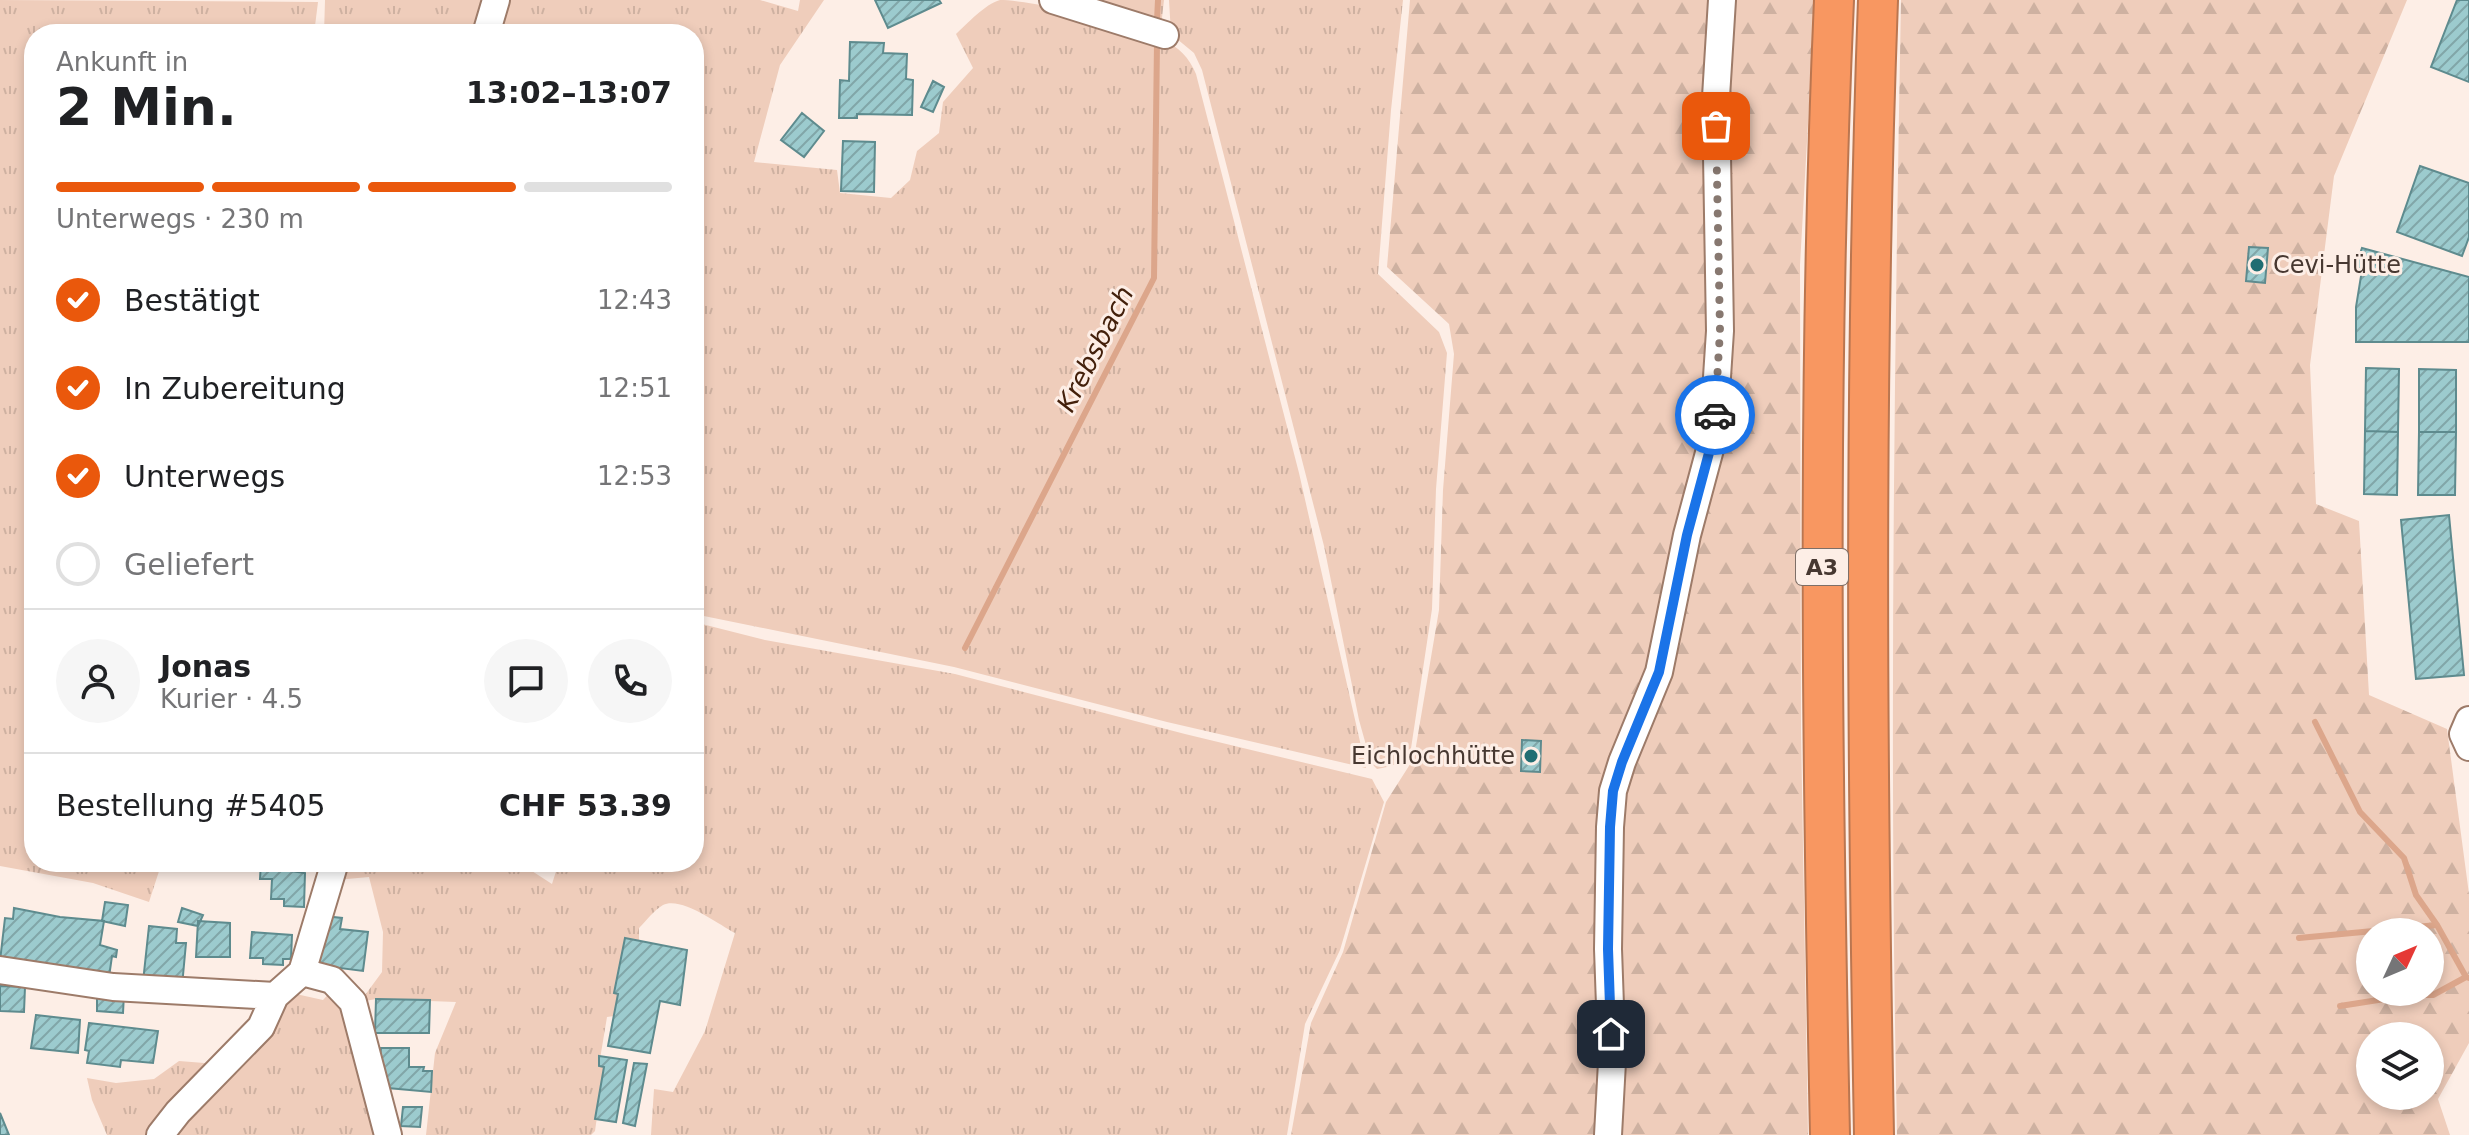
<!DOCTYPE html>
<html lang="de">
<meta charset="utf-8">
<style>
:root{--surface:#fff;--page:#f6f6f6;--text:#202124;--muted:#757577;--line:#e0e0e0;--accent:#ea580c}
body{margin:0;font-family:"DejaVu Sans",sans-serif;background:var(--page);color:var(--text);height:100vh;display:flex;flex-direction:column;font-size:30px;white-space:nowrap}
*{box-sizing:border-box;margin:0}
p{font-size:26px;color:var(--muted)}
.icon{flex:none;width:44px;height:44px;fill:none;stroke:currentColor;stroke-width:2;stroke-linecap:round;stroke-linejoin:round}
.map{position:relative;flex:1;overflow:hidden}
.drawer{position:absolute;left:24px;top:24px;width:680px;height:848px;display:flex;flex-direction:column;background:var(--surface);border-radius:32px;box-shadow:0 4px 12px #0003}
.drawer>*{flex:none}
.needle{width:52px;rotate:46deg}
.fabs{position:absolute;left:2356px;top:918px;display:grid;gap:16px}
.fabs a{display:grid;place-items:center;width:88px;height:88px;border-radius:50%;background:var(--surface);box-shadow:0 4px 12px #0003;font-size:40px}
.pin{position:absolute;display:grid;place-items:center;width:68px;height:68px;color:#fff;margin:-34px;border-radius:16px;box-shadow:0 4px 12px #0006}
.courier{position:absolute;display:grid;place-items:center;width:80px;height:80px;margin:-40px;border:6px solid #1a73e8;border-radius:50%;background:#fff;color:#222;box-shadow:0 2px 10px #0007}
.headline em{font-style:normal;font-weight:800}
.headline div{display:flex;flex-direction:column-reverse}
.headline{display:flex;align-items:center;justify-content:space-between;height:136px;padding:0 32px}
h1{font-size:52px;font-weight:800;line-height:60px}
.bar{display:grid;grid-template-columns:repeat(4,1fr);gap:12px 8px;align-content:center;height:96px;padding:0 32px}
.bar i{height:10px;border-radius:6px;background:var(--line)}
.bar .on{background:var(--accent)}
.bar p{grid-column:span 4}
.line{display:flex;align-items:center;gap:20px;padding:0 32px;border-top:2px solid var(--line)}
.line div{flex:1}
.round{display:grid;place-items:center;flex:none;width:84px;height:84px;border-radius:42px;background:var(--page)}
ol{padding:0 32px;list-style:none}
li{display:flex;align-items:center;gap:24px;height:88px}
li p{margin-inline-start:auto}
li .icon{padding:8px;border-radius:50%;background:var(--accent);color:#fff;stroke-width:4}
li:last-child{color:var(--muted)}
li i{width:44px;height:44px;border:4px solid var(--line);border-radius:50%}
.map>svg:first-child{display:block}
</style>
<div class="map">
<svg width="2469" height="1135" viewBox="0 0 2469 1135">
<defs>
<pattern id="grass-tufts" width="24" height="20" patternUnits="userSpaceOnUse" patternTransform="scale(2)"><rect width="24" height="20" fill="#efcdbb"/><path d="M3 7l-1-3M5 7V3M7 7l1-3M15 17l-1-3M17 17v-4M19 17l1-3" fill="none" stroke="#ceb1a1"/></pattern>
<pattern id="forest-firs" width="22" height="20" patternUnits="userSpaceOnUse" patternTransform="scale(2)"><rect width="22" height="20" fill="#efcdbb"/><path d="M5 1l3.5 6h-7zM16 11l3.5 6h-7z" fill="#ceb1a1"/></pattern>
<pattern id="building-hatch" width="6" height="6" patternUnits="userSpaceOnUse" patternTransform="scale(2)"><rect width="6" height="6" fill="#9ccbce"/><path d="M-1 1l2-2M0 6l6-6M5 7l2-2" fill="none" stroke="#81a6a8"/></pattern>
</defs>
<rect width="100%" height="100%" fill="#fdeee6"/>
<!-- grass -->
<path fill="url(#grass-tufts)" d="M0,0L318,2L314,34H34V862H162L149,902L93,883L0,866Z
M325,0H490L480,34H324Z
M502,0H760L798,11L800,0H824L780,65L754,162L837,170L840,193L891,198L910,180L917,151L939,133L943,102L973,68L956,34C967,24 985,4 1000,0C1030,0 1136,23 1163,39C1179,48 1189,57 1196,74L1299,473L1366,768L1167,722L954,667L694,614V34H490Z
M1064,0H1164L1161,27Z
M1169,0H1403L1391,110L1378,274L1439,332L1447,353L1436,489L1432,609L1410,755C1400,764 1390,767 1377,769L1371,763L1359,720L1324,546L1202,70L1194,53L1171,34Z
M694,622L765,640L955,674L1185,734L1372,779L1384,802L1340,950L1305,1024L1287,1135H651L654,1089L673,1092L705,1031L735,933C718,924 681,896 663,905C654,910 646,921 639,928V941L625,939L614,992L618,994L614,1016L607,1017L599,1065L604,1067L595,1131L591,1135H426L435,1053L456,1002L376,999L360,1002L382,972L383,932L369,877L336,880L340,862H518L552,884L558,865L571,868L573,862H694Z
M333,989L345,1002L379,1135H165L284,1000L296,994L323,1000Z
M179,1061L217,1064L153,1135H107L92,1100L87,1078L116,1083L154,1079Z"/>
<!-- forest -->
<path fill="url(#forest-firs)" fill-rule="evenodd" d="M1410,0H1815L1800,265L1801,731L1808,1135H1291L1311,1023L1343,952L1386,802L1414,758L1439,610L1443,490L1454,354L1449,324L1387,267Z
M1901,0H2407L2334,176L2310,365L2316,504L2359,521L2369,695L2447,729L2469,894V1043L2438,1099L2450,1135H1897C1889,757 1894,378 1901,0ZM2370,932H2430V992H2370ZM2370,1036H2430V1096H2370Z"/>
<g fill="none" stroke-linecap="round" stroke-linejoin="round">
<!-- stream -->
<path stroke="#dca68b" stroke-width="6" d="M1157,21L1158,0
M965,648L1154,278L1157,43
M2315,722L2360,812L2404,858L2416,895L2437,925L2466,977L2469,978
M2299,938L2437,925
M2340,1006L2410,995H2433L2466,977"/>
</g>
<!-- building -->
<path fill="url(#building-hatch)" stroke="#5e8b8e" stroke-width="2" d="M875,0H939L941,3L888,28Z
M2457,0H2469V82L2431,67Z
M850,42L884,43L883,53L907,54L906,79L913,80L912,115L857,114V118H839L840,80L849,81Z
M933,81L944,87L933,112L921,107Z
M802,113L824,131L804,157L781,140Z
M843,141L875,142L874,192L841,191Z
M2420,166L2469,183V237L2462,256L2397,232Z
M2249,247L2268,248L2265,283L2246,281Z
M2362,248L2469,277V342H2356V307L2362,270L2355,268Z
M2366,368L2399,369L2398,432L2365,431Z
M2419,369L2456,370V432H2419Z
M2365,431L2398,432L2397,495L2364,494Z
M2419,432H2456L2455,495H2418Z
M2449,515L2464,675L2416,679L2401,520Z
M1522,740L1541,741L1540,772L1521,771Z
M261,862H287L291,863L290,871L305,873L304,907L284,906V899H271L272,879H260Z
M549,862H573L571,868Z
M105,902L128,905L125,926L102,921Z
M14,908L60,917L104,921L100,945L117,950L116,957L112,956L109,977L0,961L5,918L13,919Z
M182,908L203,915L198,926L178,922Z
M324,916L342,918L340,929L368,932L363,971L316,965Z
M198,921L230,923V957H196Z
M149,926L177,929L176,943H186L182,986L143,982Z
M252,932L292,935L291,959H283V965L263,964V958H250Z
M625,938L687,950L680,1005L660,1001L650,1053L608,1046L618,994L614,993Z
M0,986L25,987L24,1012L0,1011Z
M97,992L124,994L123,1013L97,1011Z
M376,999L430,1000L429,1033H375Z
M36,1015L80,1020L78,1053L31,1048Z
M89,1023L158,1031L153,1063L121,1060L120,1067L87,1063L89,1051L85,1050Z
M381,1048H409V1067H424L423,1071H432L431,1092L377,1087Z
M599,1056L627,1060L616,1122L595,1119L604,1067L599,1066Z
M634,1063L647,1064L635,1126L623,1123Z
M403,1107H422L420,1127L401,1126Z
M0,1113L9,1135H0Z"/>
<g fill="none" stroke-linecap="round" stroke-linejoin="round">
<!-- minor casing -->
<g stroke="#9d7b69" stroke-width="30">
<path id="minor" d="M1053,0L1165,35
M486,34L496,0
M2469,720L2463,734L2469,747
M0,970L113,987L275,996L302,972
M302,972L332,980L353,1002L388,1135
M302,972L335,862
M160,1135L178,1112L261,1027L275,996
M1608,1135L1612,1062L1608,949L1610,827L1613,791L1622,762L1659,672L1687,535L1713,438L1720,331L1716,97L1722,0"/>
</g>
<!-- highway casing -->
<g stroke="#ba7650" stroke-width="42">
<path id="highway" d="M1830,1135C1822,757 1817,378 1834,0
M1874,1135C1867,757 1864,378 1878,0"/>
</g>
<!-- minor -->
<use href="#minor" stroke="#fff" stroke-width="26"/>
<!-- highway -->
<use href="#highway" stroke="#f89761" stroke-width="38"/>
</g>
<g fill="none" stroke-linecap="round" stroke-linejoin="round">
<!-- done -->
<path stroke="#877870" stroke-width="8" stroke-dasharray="0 14.4" d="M1715,415L1720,331L1716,126"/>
<!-- route -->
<path stroke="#1a73e8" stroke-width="10" d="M1611,1034L1608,949L1610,827L1613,791L1622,762L1659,672L1687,535L1713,438L1715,415"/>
</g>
<!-- markers -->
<g fill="#216d72" stroke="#fdeee6" stroke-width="3">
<circle cx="2257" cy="265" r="8"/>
<circle cx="1531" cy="756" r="8"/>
</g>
<g text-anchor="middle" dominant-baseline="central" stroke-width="6" stroke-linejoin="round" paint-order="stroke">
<!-- shield labels -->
<rect fill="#fdeee6" stroke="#7e6f67" stroke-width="2" x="1796" y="549" width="52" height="36" rx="6"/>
<g font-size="22" font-weight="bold" fill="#473831">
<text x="1822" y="567">A3</text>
</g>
<!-- poi labels -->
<g font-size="24" fill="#473831" stroke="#fdeee6" text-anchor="start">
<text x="2273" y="265">Cevi-Hütte</text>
<text x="1515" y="756" text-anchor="end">Eichlochhütte</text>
</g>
<!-- water labels -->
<g font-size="26" font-style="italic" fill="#43200b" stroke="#fdeee6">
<text transform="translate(1095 349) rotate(-63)">Krebsbach</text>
</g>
</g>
</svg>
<div class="fabs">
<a><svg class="needle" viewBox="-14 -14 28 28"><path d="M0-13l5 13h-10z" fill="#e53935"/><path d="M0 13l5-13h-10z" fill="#757577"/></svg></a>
<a><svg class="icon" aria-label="layers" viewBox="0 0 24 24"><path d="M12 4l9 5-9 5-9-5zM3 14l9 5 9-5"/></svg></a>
</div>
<div class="pin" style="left:1716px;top:126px;background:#ea580c"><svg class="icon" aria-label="bag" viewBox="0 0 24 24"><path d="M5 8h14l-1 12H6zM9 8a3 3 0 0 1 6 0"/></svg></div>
<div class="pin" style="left:1611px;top:1034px;background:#1f2937"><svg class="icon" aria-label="home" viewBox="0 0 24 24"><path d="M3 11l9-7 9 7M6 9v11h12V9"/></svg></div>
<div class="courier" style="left:1715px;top:415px"><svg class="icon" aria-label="car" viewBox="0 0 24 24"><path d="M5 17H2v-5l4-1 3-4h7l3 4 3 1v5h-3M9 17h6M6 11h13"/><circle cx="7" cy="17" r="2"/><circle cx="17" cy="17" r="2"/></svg></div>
<section class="drawer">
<div class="headline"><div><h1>2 Min.</h1><p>Ankunft in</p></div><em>13:02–13:07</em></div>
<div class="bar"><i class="on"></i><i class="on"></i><i class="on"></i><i></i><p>Unterwegs · 230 m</p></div>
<ol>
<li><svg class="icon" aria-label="check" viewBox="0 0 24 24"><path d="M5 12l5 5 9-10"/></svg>Bestätigt<p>12:43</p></li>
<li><svg class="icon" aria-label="check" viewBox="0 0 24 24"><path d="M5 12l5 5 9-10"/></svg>In Zubereitung<p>12:51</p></li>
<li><svg class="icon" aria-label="check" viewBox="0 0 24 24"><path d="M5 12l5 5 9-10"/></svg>Unterwegs<p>12:53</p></li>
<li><i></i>Geliefert</li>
</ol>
<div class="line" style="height:144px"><a class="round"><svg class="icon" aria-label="person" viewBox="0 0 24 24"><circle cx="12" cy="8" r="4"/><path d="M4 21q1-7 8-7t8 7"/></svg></a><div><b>Jonas</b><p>Kurier · 4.5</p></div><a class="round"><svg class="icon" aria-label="chat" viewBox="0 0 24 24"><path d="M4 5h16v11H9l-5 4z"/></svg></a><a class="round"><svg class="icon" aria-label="phone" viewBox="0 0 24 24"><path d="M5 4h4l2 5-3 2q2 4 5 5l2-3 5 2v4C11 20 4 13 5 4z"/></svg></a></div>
<div class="line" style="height:104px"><div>Bestellung #5405</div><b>CHF 53.39</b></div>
</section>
</div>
